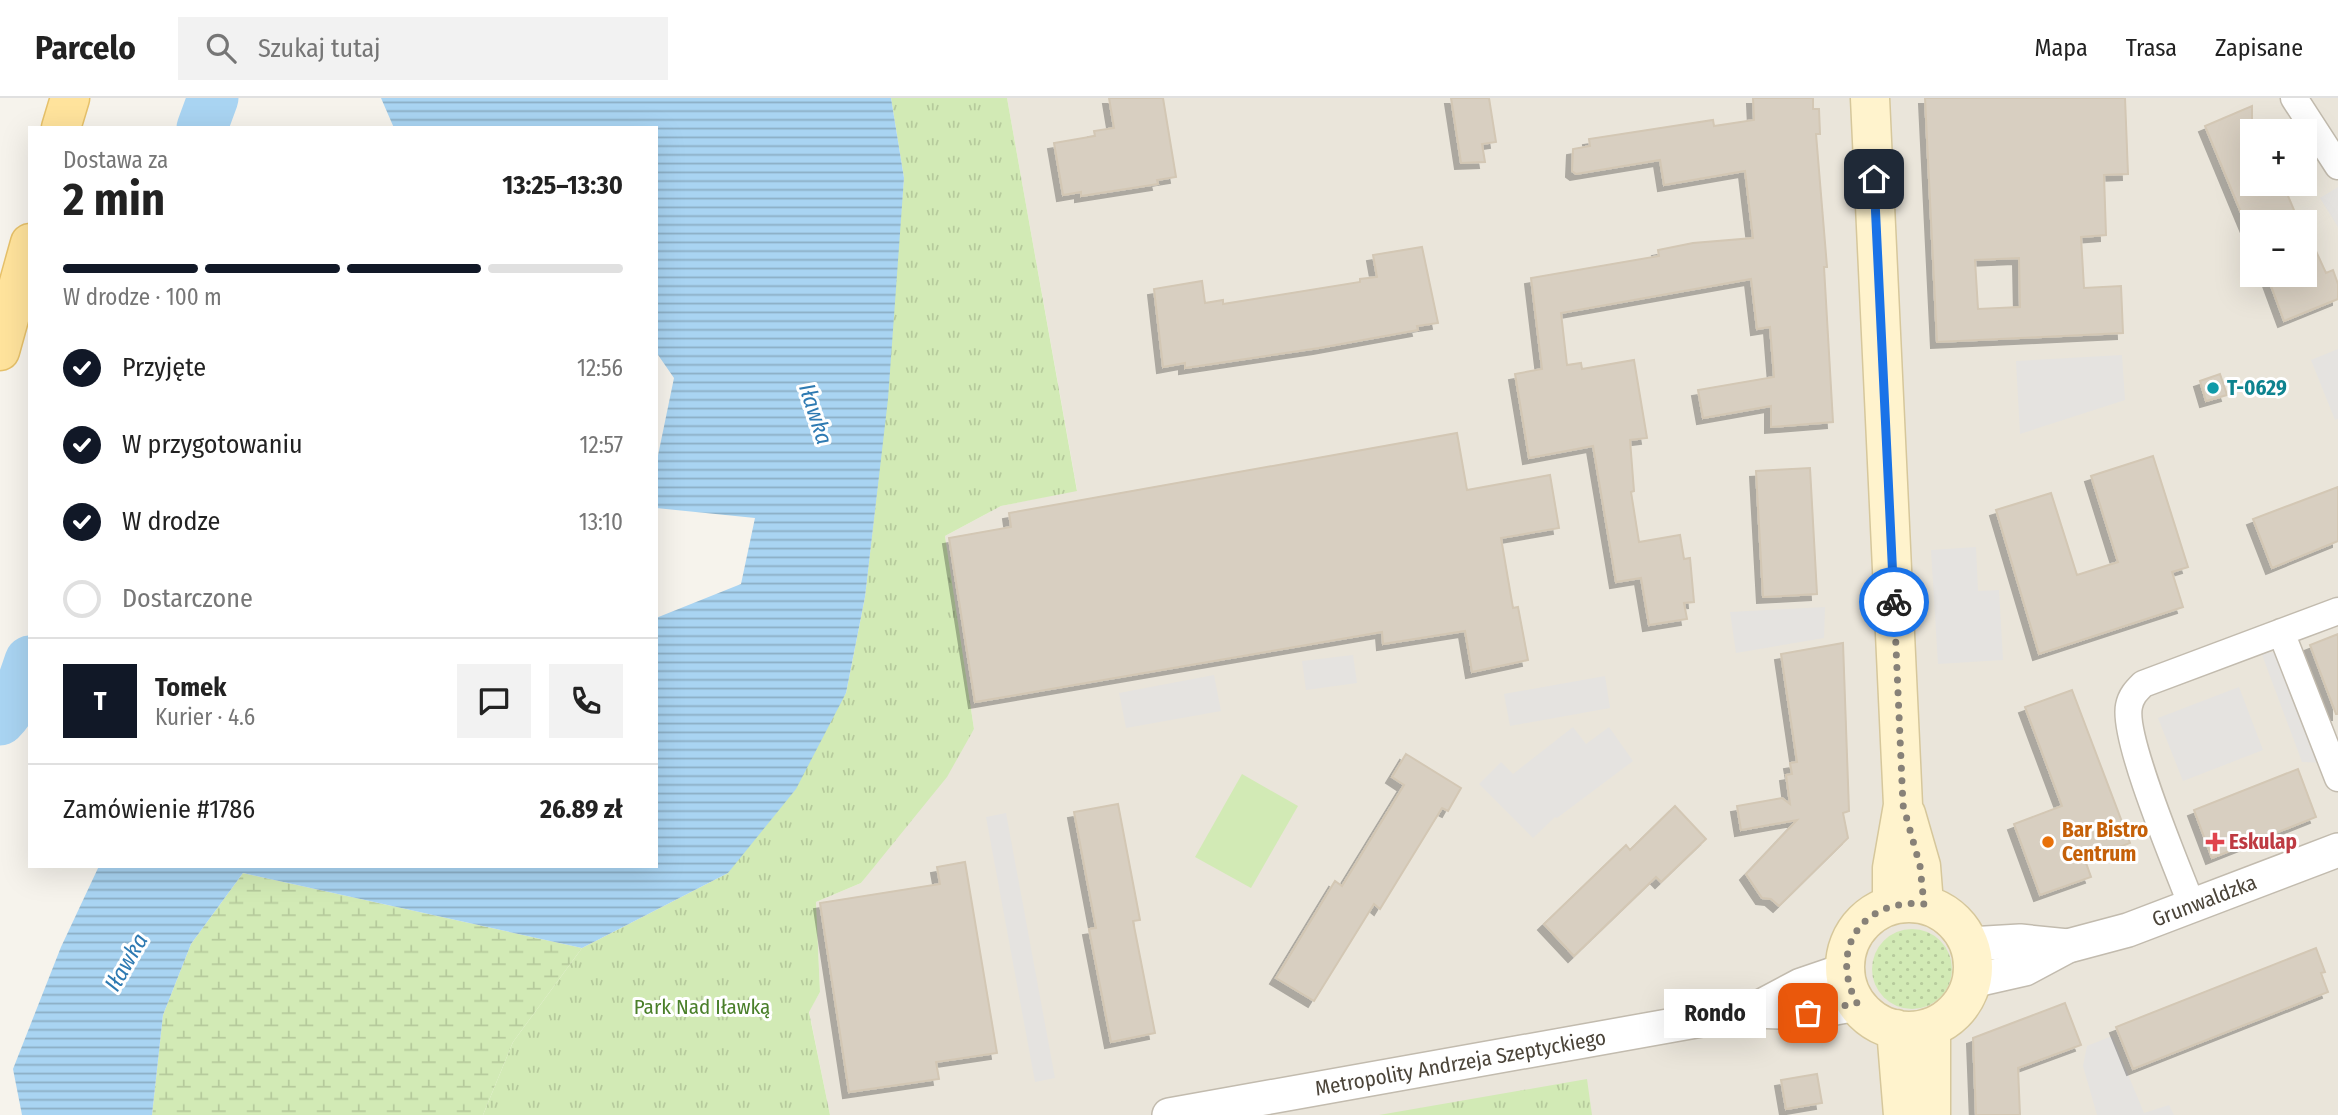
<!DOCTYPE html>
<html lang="pl">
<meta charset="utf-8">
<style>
:root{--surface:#fff;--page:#f2f2f2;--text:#222;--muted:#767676;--line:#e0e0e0;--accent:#111827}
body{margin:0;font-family:"Fira Sans Condensed",sans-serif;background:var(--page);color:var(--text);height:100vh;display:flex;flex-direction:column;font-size:26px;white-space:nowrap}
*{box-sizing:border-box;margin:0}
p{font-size:23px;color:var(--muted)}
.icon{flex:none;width:38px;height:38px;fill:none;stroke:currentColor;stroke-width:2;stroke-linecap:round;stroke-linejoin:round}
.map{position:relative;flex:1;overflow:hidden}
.panel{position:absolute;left:28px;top:28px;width:630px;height:742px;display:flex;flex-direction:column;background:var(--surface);border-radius:0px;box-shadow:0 7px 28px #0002}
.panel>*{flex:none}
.controls{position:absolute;left:2240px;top:21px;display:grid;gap:14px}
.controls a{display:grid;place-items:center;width:77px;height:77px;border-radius:0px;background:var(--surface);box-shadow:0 7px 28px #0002;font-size:35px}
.pin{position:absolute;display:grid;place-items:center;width:60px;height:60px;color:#fff;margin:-30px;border-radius:14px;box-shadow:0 4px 10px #0006}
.courier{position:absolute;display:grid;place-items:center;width:70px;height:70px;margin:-35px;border:5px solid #1a73e8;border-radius:50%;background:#fff;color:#222;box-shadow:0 2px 9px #0007}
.bubble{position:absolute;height:49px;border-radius:0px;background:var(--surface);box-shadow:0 7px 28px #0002;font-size:23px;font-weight:700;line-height:49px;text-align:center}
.headline em{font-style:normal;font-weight:700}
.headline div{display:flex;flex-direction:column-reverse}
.headline{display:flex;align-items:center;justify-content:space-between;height:119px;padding:0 35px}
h1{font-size:46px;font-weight:700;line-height:52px}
.bar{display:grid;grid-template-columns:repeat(4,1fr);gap:10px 7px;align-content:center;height:84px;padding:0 35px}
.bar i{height:9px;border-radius:5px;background:var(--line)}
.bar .selected{background:var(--accent)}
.bar p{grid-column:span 4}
.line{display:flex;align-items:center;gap:18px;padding:0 35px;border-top:2px solid var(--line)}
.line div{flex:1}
.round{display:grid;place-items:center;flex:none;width:74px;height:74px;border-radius:0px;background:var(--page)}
ol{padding:0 35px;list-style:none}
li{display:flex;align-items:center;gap:21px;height:77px}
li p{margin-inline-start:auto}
li .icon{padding:7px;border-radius:50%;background:var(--accent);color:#fff;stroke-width:4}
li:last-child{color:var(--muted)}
li i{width:38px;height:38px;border:4px solid var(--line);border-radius:50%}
header{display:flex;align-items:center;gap:42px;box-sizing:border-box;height:98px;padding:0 35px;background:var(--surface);border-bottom:2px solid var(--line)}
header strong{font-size:33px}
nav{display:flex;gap:38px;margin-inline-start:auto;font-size:24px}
.search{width:490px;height:63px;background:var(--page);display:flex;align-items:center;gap:18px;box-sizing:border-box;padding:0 24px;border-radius:0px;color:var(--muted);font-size:26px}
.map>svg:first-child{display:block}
</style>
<header>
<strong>Parcelo</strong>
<div class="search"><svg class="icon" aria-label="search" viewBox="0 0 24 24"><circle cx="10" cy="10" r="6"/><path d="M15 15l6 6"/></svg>Szukaj tutaj</div>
<nav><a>Mapa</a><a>Trasa</a><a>Zapisane</a></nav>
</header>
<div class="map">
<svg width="2338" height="1017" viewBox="0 0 2338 1017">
<defs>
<pattern id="grass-dots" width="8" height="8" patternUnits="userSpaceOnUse" patternTransform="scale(1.75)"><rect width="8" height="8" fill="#d2eab5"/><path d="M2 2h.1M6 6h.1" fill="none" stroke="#b6ca9c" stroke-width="1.8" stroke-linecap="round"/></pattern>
<pattern id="wetland-marsh" width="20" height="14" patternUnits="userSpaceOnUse" patternTransform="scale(1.75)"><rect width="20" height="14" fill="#d2eab5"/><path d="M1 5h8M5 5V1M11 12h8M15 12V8" fill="none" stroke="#b6ca9c"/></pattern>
<pattern id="park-tufts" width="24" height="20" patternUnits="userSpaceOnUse" patternTransform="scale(1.75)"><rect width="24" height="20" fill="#d2eab5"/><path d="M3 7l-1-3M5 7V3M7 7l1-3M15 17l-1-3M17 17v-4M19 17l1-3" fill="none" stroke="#b6ca9c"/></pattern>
<pattern id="water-rules" width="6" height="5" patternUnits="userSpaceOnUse" patternTransform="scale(1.75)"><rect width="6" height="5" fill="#a9d4f2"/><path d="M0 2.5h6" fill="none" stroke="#8caec5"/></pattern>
<filter id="shadow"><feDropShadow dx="-6" dy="6" stdDeviation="0" flood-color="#0004"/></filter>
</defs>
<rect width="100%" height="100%" fill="#f6f3ec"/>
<!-- residential -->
<path fill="#eae5da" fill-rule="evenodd" d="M1007,0H2338V1017H830L809,913L820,894L816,804L861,785L974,631L945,438L1001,408L1077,392ZM2252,33H2305V86H2252ZM2252,124H2305V177H2252Z"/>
<!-- grass -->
<path fill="url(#grass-dots)" d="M1872 871a40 40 0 1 1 80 0a40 40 0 1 1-80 0Z"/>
<!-- wetland -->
<path fill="url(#wetland-marsh)" d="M243,775L582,850L513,944L483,1017H152L163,917L191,846Z"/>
<!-- park -->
<path fill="url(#park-tufts)" d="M891,0H1007L1077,393L1001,408L945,438L974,631L947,679L861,785L816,804L820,894L809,914L830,1017H483L513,944L582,850L728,775L846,595L865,499L878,385L904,80Z
M1587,981L1592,1017H1379Z"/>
<!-- pitch -->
<path fill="#d2eab5" d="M1242,676L1298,708L1251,790L1195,759Z"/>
<!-- parking -->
<path fill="#e5e3e0" d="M2338,89V129L2320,100Z
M2338,251V321L2335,322L2311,262Z
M2122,257L2125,302L2020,336L2016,263Z
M1976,449L1978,493L1999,492L2003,562L1938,566L1931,452Z
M1825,509L1824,540L1736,555L1730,514Z
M2261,554L2289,555L2332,665L2302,664Z
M1353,557L1357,585L1306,592L1302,563Z
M1214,577L1221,613L1126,630L1119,595Z
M1605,578L1610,610L1510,628L1504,596Z
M2239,589L2263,652L2183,683L2158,620Z
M1573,629L1586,646L1609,629L1633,663L1557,720L1555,719L1533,740L1479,686L1501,664L1513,676Z
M1006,715L1055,980L1035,984L986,719Z
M2112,938L2144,1015L2169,1007L2174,1017H2097L2083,968L2087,948Z"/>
<!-- water -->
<path fill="url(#water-rules)" d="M381,0H891L904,80L888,301L865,499L846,595L796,691L728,775L582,850L243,775L191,846L163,917L152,1017H22L13,971L61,849L99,768H656V520L741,486L755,420L656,410V367L674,280L656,254V30H394Z"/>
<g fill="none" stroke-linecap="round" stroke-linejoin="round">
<!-- river -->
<path stroke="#a9d4f2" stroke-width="51" d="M202,30L213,0
M0,622C16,606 23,584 30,563"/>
</g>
<!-- building -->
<path fill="#d8cfc1" stroke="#d3c7b4" stroke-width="2" fill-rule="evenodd" filter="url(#shadow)" d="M1109,0H1163L1176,79L1157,82L1158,86L1081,98V94L1063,97L1054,45L1095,38L1094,33L1114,30Z
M1451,0H1489L1496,44L1482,46L1485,64L1461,65Z
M1753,0H1813V11H1819L1820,36H1816L1827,169H1824L1833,324L1771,329V308L1703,320L1698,292L1774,279L1770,229L1757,231L1751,181L1561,215L1567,267L1581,265L1582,271L1634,262L1647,340L1630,342L1634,393L1631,394L1639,444L1680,437L1684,461L1690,460L1694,504L1684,505L1687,521L1649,527L1641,480L1616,484L1593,348L1529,360L1515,276L1542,271L1531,180L1659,158L1658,152L1693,145L1753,140L1745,73L1664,87L1660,62L1576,76L1572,73L1573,51L1590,48L1589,41L1713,22L1714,28L1754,22Z
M1925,0H2125L2128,76L2104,77L2106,137L2081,139L2084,190L2121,188L2123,235L1937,244ZM2019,160L2020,209L1978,211L1975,162Z
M2252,8V86H2283L2299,124H2252V141L2205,28Z
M2305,129L2326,175L2333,172L2338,186V201L2284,223L2267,177H2305Z
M1422,149L1438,225L1417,228L1418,232L1319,250L1185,270V265L1163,269L1154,191L1202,183L1205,205L1223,202V206L1360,184V181L1377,179L1373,157Z
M2220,276L2227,297L2206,303L2200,283Z
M1457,335L1467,392L1550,377L1559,430L1501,440L1513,510L1518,509L1528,562L1472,574L1465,533L1383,546L1382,534L975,604L949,440L1011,429L1009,415Z
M2153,358L2188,469L2172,474L2183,509L2039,556L1996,412L2051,395L2077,477L2118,464L2091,378Z
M1810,370L1817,496L1763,499L1756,373Z
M2338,389V443L2272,470L2253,421Z
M2338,536V616H2336L2310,547Z
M1843,545L1849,713L1843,715L1848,740L1779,808L1771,801L1762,800L1746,776L1797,722L1741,732L1737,708L1782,700L1790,706L1786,677L1792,676L1790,665L1797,664L1781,556Z
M2072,592L2130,745L2085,762L2091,779L2040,797L2014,726L2062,708L2025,609Z
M1406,656L1461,690L1448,713L1442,710L1380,811L1374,806L1314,903L1276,880L1335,783L1342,788L1404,687L1392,679Z
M2298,671L2316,719L2212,760L2194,712Z
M1118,706L1140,822L1133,823L1155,935L1111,944L1089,831L1096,830L1074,714Z
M1675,708L1706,741L1661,784L1656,779L1574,858L1544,826L1626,747L1630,752Z
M965,764L997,955L936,964L939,981L849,994L820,805L940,786L937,769Z
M2316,850L2325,874L2321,875L2328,894L2133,971L2116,929Z
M2065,905L2081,947L2018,970L2020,1017H1976L1973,940Z
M1817,976L1822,1005L1786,1011L1781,982Z"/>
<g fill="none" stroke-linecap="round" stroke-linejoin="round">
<!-- minor casing -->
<g stroke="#c2bbae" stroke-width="29">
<path id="minor" d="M2294,0L2338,68
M2281,534L2338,680
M2192,808C2178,771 2122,640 2129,608C2131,598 2136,593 2143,586L2338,513"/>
</g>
<!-- tertiary casing -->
<g stroke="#c2bbae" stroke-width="36">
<g id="tertiary">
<path d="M1969,846L2020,843L2068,848"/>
<path id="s1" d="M1972,883L2025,871L2068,848L2128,832L2338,752"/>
<path d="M1754,912L1801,887L1845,872"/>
<path id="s2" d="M1169,1017L1752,913L1808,915L1857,906"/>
</g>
</g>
<!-- secondary casing -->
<g stroke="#d6c79b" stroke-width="41">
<path id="secondary" d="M1870,0L1903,707L1892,770V807
M1906,716L1921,768L1924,806
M1845 869a64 64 0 1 1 128 0a64 64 0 1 1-128 0Z
M1896,931L1903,1017
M1931,1017V929"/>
</g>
<!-- primary casing -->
<g stroke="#e6c16a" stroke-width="41">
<path id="primary" d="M61,30L70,0
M0,253L30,145"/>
</g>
<!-- minor -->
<use href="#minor" stroke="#fff" stroke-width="26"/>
<!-- tertiary -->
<use href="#tertiary" stroke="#fff" stroke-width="33"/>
<!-- secondary -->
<use href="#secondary" stroke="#fff3cd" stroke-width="38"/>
<!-- primary -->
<use href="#primary" stroke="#ffe39c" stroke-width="38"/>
</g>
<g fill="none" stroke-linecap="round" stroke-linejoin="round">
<!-- done -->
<path stroke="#878178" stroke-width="7" stroke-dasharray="0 12.6" d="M1808,915L1857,905C1828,851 1863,800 1924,806L1920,768L1903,707L1894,504"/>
<!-- route -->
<path stroke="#1a73e8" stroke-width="9" d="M1874,81L1894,504"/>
</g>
<!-- markers -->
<circle fill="#0f9aa8" stroke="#fff" stroke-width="2.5" cx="2213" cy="290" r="7"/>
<circle fill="#e8710a" stroke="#fff" stroke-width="2.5" cx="2048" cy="744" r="7"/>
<path fill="#e0444e" stroke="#fff" stroke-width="2.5" d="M2211.5 733.5h7v7h7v7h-7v7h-7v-7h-7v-7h7z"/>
<g text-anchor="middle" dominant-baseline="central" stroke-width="6" stroke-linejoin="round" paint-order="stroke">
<!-- culture labels -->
<g font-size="21" font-weight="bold" fill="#0d838f" stroke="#fff" text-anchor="start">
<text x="2227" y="290">T-0629</text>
</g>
<!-- food labels -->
<g font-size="21" font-weight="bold" fill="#c56008" stroke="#fff" text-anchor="start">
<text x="2062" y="732">Bar Bistro<tspan x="2062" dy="24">Centrum</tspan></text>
</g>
<!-- health labels -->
<g font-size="21" font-weight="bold" fill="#be3a42" stroke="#fff" text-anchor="start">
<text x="2229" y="744">Eskulap</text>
</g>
<!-- street labels -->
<g font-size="21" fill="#4b4439" stroke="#fff">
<text stroke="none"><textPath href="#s1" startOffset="247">Grunwaldzka</textPath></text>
<text stroke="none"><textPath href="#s2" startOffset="296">Metropolity Andrzeja Szeptyckiego</textPath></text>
</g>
<!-- park labels -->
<g font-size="21" fill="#4a7f2a" stroke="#fff">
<text x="702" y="909">Park Nad Iławką</text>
</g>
<!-- water labels -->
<g font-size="23" font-style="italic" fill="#2e7ab2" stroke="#fff">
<text transform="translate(816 316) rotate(72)">Iławka</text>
<text transform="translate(126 864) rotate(-60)">Iławka</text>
</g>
</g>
</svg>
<div class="controls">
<a>+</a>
<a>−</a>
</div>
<div class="pin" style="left:1808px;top:915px;background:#ea580c"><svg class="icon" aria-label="bag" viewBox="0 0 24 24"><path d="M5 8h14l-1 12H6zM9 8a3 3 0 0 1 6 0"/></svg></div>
<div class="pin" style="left:1874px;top:81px;background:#1f2937"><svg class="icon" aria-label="home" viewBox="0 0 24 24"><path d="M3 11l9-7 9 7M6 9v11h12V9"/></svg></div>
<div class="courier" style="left:1894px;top:504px"><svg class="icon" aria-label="bike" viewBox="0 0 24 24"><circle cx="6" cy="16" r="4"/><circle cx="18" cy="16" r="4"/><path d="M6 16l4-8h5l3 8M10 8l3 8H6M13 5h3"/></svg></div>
<div class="bubble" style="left:1664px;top:891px;width:102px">Rondo</div>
<section class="panel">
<div class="headline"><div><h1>2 min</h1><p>Dostawa za</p></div><em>13:25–13:30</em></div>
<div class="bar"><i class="selected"></i><i class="selected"></i><i class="selected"></i><i></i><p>W drodze · 100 m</p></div>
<ol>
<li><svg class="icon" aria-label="check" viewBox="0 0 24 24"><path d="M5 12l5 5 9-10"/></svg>Przyjęte<p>12:56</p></li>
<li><svg class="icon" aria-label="check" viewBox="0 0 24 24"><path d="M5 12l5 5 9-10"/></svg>W przygotowaniu<p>12:57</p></li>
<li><svg class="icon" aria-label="check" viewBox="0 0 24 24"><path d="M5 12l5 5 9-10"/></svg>W drodze<p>13:10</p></li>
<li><i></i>Dostarczone</li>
</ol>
<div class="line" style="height:126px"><b class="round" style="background:var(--accent);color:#fff">T</b><div><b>Tomek</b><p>Kurier · 4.6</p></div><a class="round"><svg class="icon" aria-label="chat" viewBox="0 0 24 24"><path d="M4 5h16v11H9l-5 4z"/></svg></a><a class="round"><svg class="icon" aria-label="phone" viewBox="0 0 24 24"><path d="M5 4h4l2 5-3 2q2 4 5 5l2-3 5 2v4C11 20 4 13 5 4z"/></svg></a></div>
<div class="line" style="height:91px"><div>Zamówienie #1786</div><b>26.89 zł</b></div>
</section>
</div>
